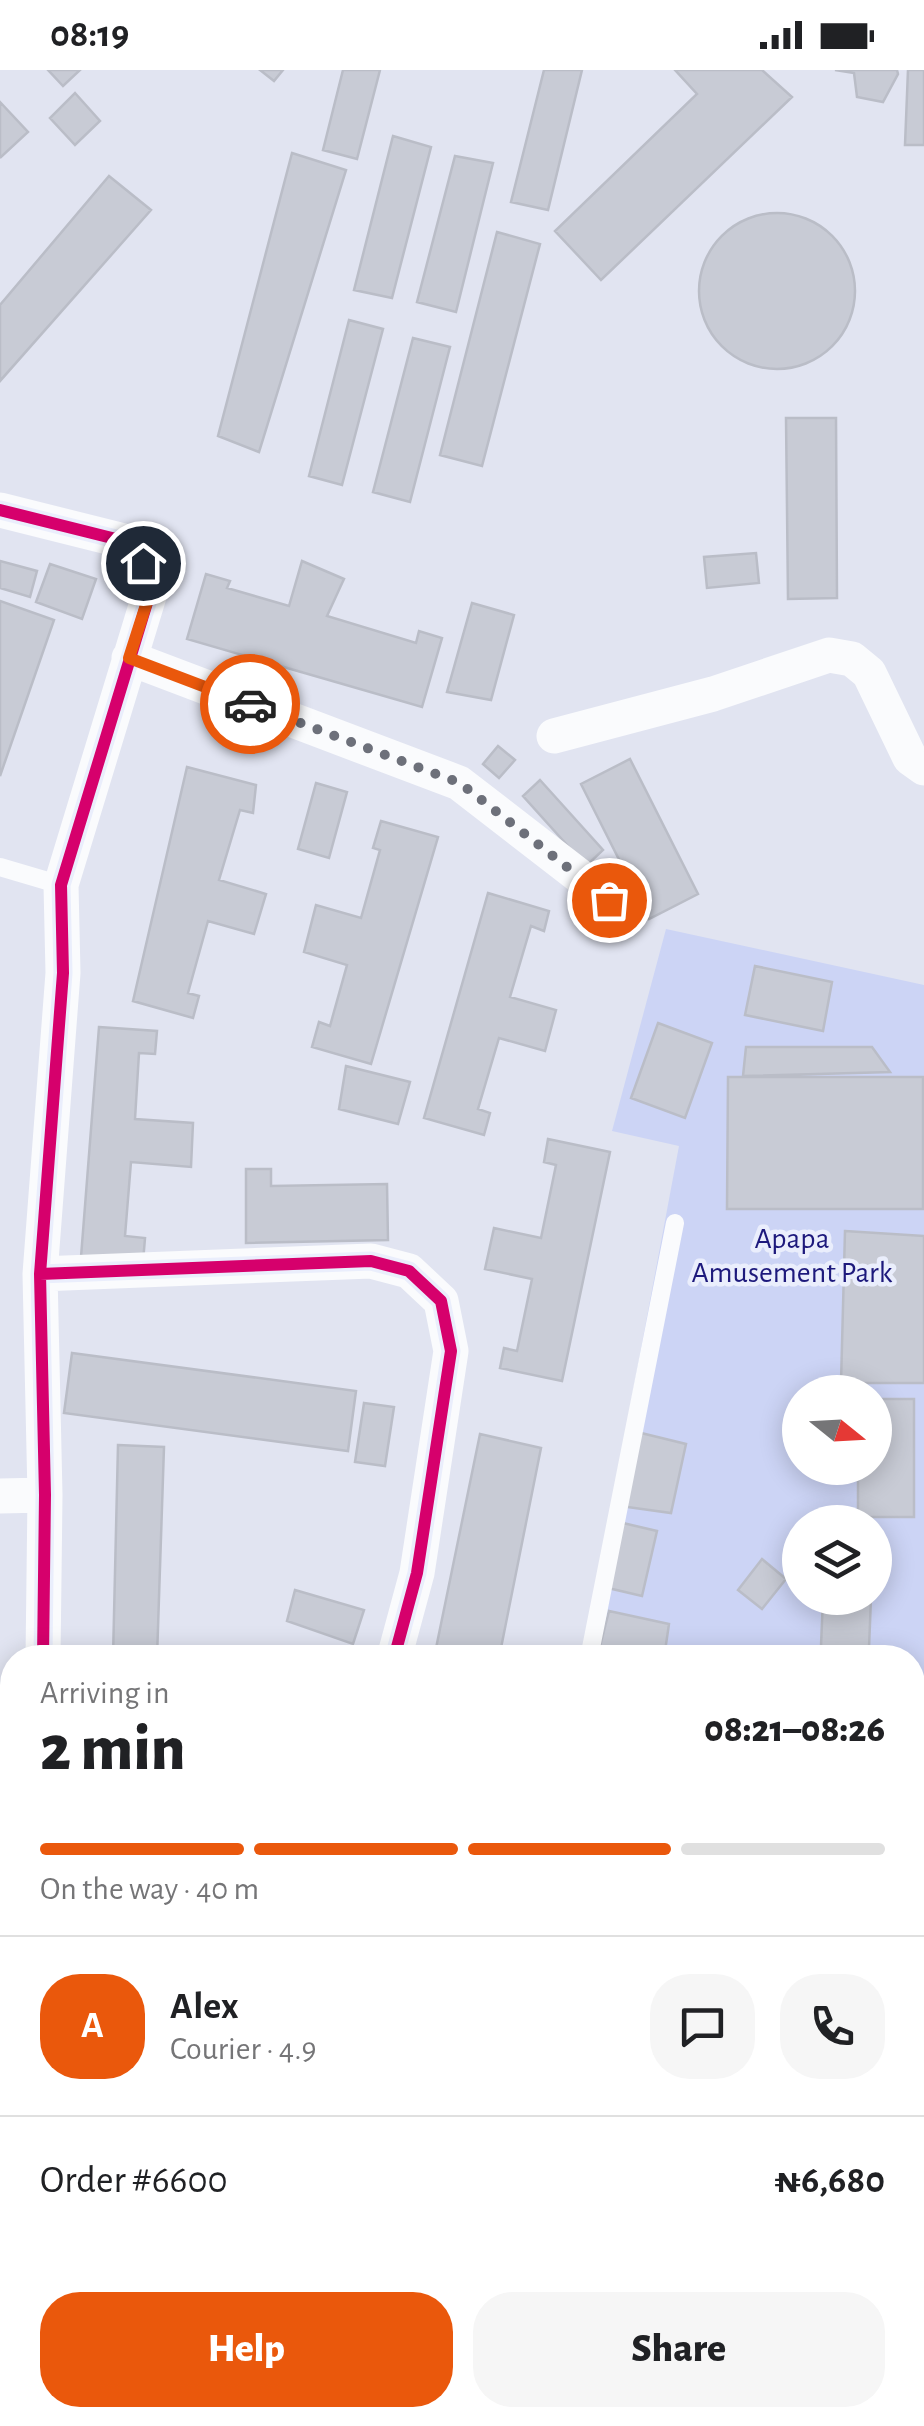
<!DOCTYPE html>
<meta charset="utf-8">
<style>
:root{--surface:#fff;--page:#f6f6f6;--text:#202124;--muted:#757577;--line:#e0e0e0;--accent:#ea580c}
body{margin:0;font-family:"Alegreya Sans",sans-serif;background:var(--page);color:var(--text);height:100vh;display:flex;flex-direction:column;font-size:38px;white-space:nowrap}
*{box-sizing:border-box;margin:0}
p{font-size:32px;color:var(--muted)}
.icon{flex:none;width:55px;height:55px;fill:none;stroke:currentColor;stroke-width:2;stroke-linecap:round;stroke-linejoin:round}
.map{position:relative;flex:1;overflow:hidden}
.details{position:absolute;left:0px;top:1575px;width:925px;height:782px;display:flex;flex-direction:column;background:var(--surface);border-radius:40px 40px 0 0;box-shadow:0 5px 25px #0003}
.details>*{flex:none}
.needle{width:65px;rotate:108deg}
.buttons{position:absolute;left:782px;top:1305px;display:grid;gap:20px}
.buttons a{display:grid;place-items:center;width:110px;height:110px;border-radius:50%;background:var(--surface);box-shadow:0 5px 25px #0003;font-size:50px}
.pin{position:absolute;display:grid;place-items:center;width:85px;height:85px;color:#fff;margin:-42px;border:5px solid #fff;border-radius:50%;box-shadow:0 2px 10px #0007}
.courier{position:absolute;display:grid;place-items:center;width:100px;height:100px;margin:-50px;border:8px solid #ea580c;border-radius:50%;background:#fff;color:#222;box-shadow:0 2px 12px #0007}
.overview em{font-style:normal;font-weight:800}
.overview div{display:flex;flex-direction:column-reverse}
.overview{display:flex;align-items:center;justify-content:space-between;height:170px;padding:0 40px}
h1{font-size:65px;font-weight:800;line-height:75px}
.bar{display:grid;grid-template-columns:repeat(4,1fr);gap:15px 10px;align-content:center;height:120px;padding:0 40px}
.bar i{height:12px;border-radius:8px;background:var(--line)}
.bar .active{background:var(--accent)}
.bar p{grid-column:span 4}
.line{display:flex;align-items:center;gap:25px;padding:0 40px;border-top:2px solid var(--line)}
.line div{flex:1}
.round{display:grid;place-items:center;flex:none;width:105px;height:105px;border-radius:40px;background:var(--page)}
.action{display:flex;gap:20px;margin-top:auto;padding:20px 40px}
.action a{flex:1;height:115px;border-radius:40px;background:var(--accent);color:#fff;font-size:40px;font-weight:800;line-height:115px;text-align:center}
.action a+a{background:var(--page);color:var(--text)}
.status{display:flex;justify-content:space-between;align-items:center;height:70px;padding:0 50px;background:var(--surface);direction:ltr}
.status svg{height:28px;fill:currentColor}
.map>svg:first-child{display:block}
</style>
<div class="status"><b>08:19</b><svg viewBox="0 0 49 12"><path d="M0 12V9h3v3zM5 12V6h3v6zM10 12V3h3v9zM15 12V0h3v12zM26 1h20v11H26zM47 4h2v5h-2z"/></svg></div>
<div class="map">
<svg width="924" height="2356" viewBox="0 0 924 2356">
<rect width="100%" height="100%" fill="#e1e4f1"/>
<!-- green -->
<path fill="#ccd4f5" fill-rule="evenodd" d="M666,859L924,915V1920L913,1946L912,1588H583L679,1076L612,1061ZM800,1322H875V1398H800ZM800,1452H875V1528H800Z
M267,2345H733L728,2356H270Z"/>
<!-- building -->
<path fill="#c8cbd5" stroke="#babdc7" stroke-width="2.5" d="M48,0H80L63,16Z
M260,0H283L274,11Z
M343,0H380L357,89L323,80Z
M544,0H582L548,140L511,132Z
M675,0H762L792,27L601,210L555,161L697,24Z
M835,0H897L898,4L883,32L857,27L854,3Z
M908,0H924V75H905Z
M75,23L100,51L75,75L50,48Z
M0,32L28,62L1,87L0,85Z
M393,66L431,77L392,228L354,220Z
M292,83L346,100L259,382L218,366Z
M455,86L493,93L456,242L417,232Z
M109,106L151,140L0,311V235Z
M699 221a78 78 0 1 1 156 0a78 78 0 1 1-156 0Z
M497,162L540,174L482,396L440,385Z
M349,250L383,259L342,415L309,406Z
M413,268L450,277L410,432L373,422Z
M786,348H836L837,528L788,529Z
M756,483L759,513L707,518L704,487Z
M0,491L37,501L30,527L0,518Z
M302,491L344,509L327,546L416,573L419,561L442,568L422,637L187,569L206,504L230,511L227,518L289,536Z
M50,494L96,509L82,549L36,532Z
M0,531L54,550L0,706Z
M472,533L514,545L491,630L447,622Z
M498,676L515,690L499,708L483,694Z
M630,689L698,824L649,849L581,714Z
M187,697L256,715L253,743L240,740L219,810L266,824L254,864L208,851L188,923L199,926L193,948L133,931Z
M540,710L603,780L586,796L523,726Z
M316,713L347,722L329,788L298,779Z
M381,751L438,767L371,994L312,977L319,952L330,956L347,895L304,882L316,835L361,848L380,780L373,778Z
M488,823L549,841L544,861L531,856L510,927L556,940L545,981L499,968L478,1039L490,1043L484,1065L424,1048Z
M755,896L832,912L823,961L745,945Z
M658,953L712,973L685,1048L631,1028Z
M99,957L157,961L155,984L139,983L135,1049L193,1053L191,1097L131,1092L125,1166L145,1168L143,1192L81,1187Z
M746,977H872L890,1002L743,1006Z
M346,996L410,1012L398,1054L339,1039Z
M728,1007H923V1139H727Z
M548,1069L610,1082L562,1311L500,1298L504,1278L517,1281L532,1209L485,1199L494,1158L541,1168L556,1095L544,1092Z
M246,1099H271V1116L387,1114L388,1170L246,1173Z
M845,1161L924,1166V1313H841Z
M72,1283L356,1321L348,1381L64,1343Z
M875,1329H914V1447H858V1398H875Z
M364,1333L394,1337L385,1396L355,1392Z
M633,1361L686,1374L671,1443L620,1436Z
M480,1364L541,1378L499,1588H434Z
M118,1375L164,1377L157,1588H113Z
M623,1453L657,1461L642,1526L608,1518Z
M762,1489L786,1509L762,1539L738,1520Z
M295,1520L364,1540L353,1574L287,1551Z
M823,1528H871L869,1578L821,1576Z
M609,1541L669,1554L664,1588H597Z
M0,2102L12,2112V2180L0,2170Z
M924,2189V2241L912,2230V2202Z
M320,2345H409L405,2356H283Z
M569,2345H674L669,2356H564Z"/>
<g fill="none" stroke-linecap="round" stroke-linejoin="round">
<!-- service -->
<path stroke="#fafbfd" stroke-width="18" d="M0,797L61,815
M589,1588L675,1153
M248,2356L257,2345"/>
<!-- minor -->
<path stroke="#fafbfd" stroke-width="35" d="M0,440L132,473L153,513L61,815L63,903L40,1204L45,1425L43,1588
M129,588L459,713L609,829
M554,666L713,624L829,585L852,589L869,603L910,688L924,698
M40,1204L371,1191L409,1201L441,1231L451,1281L417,1503L394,1588
M0,1426L45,1425
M912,2245L924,2255"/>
<!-- cycleway casing -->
<g stroke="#eaeefc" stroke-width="19">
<path id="cycleway" d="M0,440L132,473L153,513L61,815L63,903L40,1204L45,1425L43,1588
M40,1204L371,1191L409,1201L441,1231L451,1281L417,1503L394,1588"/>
</g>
<!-- cycleway -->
<use href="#cycleway" stroke="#d6006c" stroke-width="12"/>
</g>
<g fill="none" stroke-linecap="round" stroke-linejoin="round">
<!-- done -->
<path stroke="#6d707a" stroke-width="10" stroke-dasharray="0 18" d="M250,634L460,713L609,830"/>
<!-- route -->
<path stroke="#ea580c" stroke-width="12" d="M143,493L153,513L129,588L250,634"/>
</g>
<g text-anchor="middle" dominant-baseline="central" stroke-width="9" stroke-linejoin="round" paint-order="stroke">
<!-- park labels -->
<g font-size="30" fill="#1d197c" stroke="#eaeefc">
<text x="792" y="1169">Apapa<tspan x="792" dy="34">Amusement Park</tspan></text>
</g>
</g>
</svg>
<div class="buttons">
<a><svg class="needle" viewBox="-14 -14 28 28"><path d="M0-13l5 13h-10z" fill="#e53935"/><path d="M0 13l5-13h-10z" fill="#757577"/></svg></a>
<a><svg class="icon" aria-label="layers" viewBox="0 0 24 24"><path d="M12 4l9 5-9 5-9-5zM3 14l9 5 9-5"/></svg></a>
</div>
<div class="pin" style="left:609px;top:830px;background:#ea580c"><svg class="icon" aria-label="bag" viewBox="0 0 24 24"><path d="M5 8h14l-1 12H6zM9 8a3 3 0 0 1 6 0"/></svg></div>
<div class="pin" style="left:143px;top:493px;background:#1f2937"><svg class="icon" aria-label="home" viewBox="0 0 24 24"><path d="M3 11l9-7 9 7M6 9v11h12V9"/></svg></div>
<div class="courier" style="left:250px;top:634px"><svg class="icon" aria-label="car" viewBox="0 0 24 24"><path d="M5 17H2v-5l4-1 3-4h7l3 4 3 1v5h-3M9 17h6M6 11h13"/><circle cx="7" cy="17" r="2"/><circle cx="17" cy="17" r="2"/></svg></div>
<section class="details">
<div class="overview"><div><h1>2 min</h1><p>Arriving in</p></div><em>08:21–08:26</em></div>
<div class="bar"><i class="active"></i><i class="active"></i><i class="active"></i><i></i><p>On the way · 40 m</p></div>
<div class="line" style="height:180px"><b class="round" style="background:var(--accent);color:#fff">A</b><div><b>Alex</b><p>Courier · 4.9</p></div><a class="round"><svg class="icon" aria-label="chat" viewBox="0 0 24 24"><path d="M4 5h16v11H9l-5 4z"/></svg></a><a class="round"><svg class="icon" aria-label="phone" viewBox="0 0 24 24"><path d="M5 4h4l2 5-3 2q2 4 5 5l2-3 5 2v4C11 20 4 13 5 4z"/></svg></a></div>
<div class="line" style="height:130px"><div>Order #6600</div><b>₦6,680</b></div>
<div class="action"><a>Help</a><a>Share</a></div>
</section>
</div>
